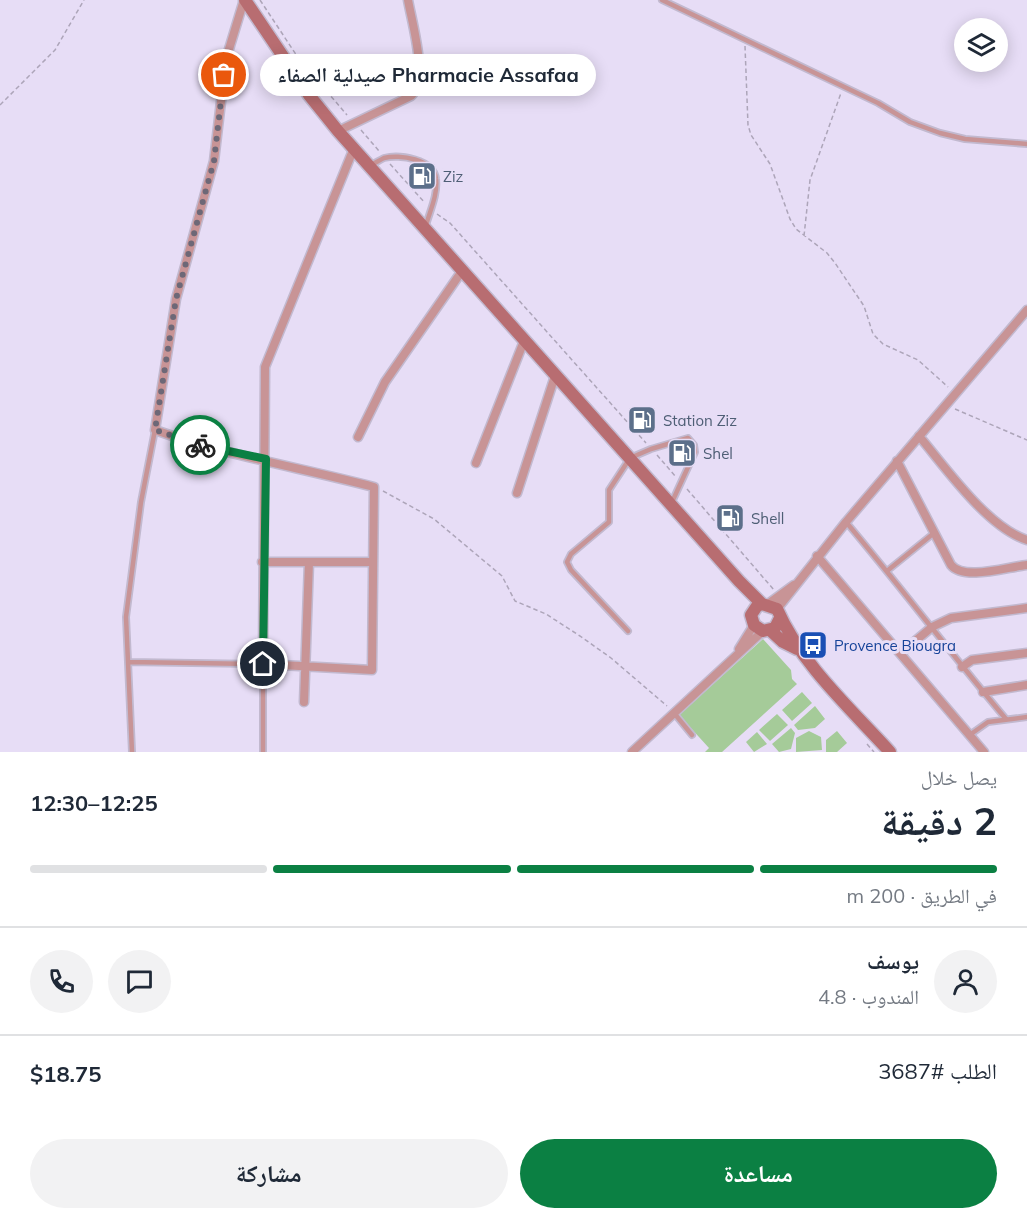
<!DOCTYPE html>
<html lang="ar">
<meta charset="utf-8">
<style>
:root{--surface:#fff;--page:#f2f2f3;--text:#1f2937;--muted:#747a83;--line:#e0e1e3;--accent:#0b8043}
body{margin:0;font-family:Mulish,"Noto Naskh Arabic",sans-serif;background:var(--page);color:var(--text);direction:rtl;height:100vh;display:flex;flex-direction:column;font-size:22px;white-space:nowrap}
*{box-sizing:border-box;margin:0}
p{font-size:20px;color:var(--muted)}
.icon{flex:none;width:33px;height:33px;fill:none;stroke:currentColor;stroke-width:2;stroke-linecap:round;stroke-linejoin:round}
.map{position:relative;height:752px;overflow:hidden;direction:ltr}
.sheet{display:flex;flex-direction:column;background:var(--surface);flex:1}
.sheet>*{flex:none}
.fabs{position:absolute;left:954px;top:18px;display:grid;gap:12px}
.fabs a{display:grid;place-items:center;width:54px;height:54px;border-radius:50%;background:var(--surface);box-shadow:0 3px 15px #0003;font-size:30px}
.pin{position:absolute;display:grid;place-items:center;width:51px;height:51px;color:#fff;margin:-26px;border:3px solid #fff;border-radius:50%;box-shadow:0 2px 6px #0007}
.courier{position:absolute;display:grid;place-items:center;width:60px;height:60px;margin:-30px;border:4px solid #0b8043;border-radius:50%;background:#fff;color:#222;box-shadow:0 2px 8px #0007}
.bubble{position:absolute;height:42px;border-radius:21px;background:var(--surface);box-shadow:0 3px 15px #0003;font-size:20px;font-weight:700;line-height:42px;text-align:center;direction:rtl}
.summary em{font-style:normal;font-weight:700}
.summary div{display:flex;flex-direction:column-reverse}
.summary{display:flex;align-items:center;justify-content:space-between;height:102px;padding:0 30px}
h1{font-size:39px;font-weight:700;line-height:45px}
.bar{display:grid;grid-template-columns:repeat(4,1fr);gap:9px 6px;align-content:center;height:72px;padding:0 30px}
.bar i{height:8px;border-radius:4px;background:var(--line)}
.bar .active{background:var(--accent)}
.bar p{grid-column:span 4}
.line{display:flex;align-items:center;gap:15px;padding:0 30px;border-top:2px solid var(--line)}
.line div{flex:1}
.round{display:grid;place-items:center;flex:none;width:63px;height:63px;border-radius:32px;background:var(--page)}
.button{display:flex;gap:12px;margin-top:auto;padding:12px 30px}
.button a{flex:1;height:69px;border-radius:36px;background:var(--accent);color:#fff;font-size:24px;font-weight:700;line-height:69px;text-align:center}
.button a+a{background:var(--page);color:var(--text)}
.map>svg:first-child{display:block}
</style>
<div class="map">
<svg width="1027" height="752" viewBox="0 0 1027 752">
<rect width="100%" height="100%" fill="#e7ddf6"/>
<!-- green -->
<path fill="#a5cb99" d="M763,639L791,670L792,679L797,684L722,752H705L709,748L679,715Z
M802,692L812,703L792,721L782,710Z
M815,706L825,719L815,728L798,730L794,725Z
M777,714L788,725L770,741L759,730Z
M791,728L795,733L791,749L779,752L772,744Z
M809,731L821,737L822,750L796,752V738Z
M837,731L847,743L837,752H826V740Z
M757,732L767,744L754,752L746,742Z"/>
<!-- building -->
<path fill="#d99890" stroke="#9e837f" stroke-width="1.5" d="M414 177a7 7 0 1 1 14 0a7 7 0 1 1-14 0Z
M686,443L690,447L689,454L676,465L669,456Z"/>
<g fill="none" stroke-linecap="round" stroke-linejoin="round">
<!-- lane casing -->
<g stroke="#c2b9cf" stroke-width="8">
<path id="lane" d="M662,0L878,103L910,122L940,133L965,139L1027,144
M371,165C375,163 380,160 384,158C399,154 434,159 436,179C438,194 430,211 426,225
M846,522C901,587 951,654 1006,719
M887,571L934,533
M628,631L571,570L567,562L571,554L609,522V490L630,458L651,449L688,438L694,445L695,452L672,502
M128,662L263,664V752
M674,713L692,735
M971,734L988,722L1027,717
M132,752L126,617L141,502L155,430"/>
</g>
<!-- street casing -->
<g stroke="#c2b9cf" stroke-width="11">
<path id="street" d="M244,0L226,59L214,161L176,299L155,430C225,455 302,468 374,487L372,670L263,664L265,367L354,148
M338,131L411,96C429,80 412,23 408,0
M919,436C946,468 987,527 1027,540
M358,437L385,382L462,271
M897,461L951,565C964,581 1007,567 1027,565
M476,463L524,341
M517,493L555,376
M817,556L984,752
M262,562H373
M768,604L794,585
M777,609L846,522L1027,310
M739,649L754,625
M901,653L932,627L951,618L1027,608
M962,667L972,660L1027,653
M983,692L1027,685
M304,702L309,562
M632,752L763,631"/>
</g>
<!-- secondary casing -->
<g stroke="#c2b9cf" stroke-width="15">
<path id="secondary" d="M245,0L309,95L338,131L739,581L762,604
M779,620L775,628L763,631L754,625L751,615L757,606L762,604L777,609C801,664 849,707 890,752
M770,630L783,642L797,649"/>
</g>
<!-- path -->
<path stroke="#ada5b9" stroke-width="1.5" stroke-dasharray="4.5 3" stroke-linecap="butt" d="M260,0L299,59L347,115
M745,46L748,125L751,135L770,164L790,219L796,229L827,253L835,263L864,306L873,334L883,344L918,360L948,387
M0,105L55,50L84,0
M361,130L379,151
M390,164L425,203
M437,214L450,223L646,443
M804,236L810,180L841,93
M955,409L1027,440
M657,455L676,477
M687,489L774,590
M383,491L434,519L502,576L515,601L546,614L580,636L611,658L667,706
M867,744L874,752"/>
<!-- lane -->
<use href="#lane" stroke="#c89496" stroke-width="4.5"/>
<!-- street -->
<use href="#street" stroke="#c89496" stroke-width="8"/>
<!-- secondary -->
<use href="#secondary" stroke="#b86d71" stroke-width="12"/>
</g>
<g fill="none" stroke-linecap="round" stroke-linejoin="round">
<!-- done -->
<path stroke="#6d6877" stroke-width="6" stroke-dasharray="0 10.8" d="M200,445L155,430L176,299L214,161L224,75"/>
<!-- route -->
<path stroke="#0b8043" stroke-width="8" d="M200,445L266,459L263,664"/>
</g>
<!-- icons -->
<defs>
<g id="fuel-square" transform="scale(1.5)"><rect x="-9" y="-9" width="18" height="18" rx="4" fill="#5c6f8a" stroke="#e7ddf6"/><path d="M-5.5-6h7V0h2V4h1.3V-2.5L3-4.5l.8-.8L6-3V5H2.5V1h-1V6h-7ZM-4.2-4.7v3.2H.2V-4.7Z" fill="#fff"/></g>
<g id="bus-square" transform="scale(1.5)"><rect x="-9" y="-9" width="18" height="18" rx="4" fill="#1a4fb4" stroke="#e7ddf6"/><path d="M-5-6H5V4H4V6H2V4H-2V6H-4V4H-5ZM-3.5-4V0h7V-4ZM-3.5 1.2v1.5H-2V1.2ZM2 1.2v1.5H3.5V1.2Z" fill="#fff"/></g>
</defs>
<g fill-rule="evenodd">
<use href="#fuel-square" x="422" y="176"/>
<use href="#fuel-square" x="642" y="420"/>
<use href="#fuel-square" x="682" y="453"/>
<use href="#fuel-square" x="730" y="518"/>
<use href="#bus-square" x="813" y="645"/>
</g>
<g text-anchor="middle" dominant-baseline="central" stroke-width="6" stroke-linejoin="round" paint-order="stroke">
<!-- service labels -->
<g font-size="15" fill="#4e5e75" stroke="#e7ddf6" text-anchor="start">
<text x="443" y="176">Ziz</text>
<text x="663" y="420">Station Ziz</text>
<text x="703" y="453">Shel</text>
<text x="751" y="518">Shell</text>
</g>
<!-- transit labels -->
<g font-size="15" fill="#164399" stroke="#e7ddf6" text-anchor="start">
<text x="834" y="645">Provence Biougra</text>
</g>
</g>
</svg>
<div class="fabs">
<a><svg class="icon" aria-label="layers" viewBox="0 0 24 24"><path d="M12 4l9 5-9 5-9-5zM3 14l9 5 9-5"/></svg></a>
</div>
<div class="pin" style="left:224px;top:75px;background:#ea580c"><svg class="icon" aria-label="bag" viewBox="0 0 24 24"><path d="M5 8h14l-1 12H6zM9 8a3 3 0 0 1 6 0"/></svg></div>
<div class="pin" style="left:263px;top:664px;background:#1f2937"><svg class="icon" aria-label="home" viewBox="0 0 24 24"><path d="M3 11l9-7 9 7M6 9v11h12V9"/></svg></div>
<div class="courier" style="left:200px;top:445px"><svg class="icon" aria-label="bike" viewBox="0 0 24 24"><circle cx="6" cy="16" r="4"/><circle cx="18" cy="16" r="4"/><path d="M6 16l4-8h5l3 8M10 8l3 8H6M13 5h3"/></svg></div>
<div class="bubble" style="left:260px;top:54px;width:336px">Pharmacie Assafaa صيدلية الصفاء</div>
</div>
<section class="sheet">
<div class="summary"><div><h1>2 دقيقة</h1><p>يصل خلال</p></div><em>12:25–12:30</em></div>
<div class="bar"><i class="active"></i><i class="active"></i><i class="active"></i><i></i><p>في الطريق · 200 m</p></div>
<div class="line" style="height:108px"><a class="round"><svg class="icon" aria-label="person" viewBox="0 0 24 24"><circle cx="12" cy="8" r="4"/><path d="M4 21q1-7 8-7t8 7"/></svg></a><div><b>يوسف</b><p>المندوب · 4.8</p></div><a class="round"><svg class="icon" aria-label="chat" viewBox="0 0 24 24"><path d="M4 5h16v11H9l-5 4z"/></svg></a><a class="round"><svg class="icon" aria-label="phone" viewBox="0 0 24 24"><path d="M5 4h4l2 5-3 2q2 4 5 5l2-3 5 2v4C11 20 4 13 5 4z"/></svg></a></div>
<div class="line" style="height:78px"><div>الطلب #3687</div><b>$18.75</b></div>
<div class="button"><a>مساعدة</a><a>مشاركة</a></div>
</section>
